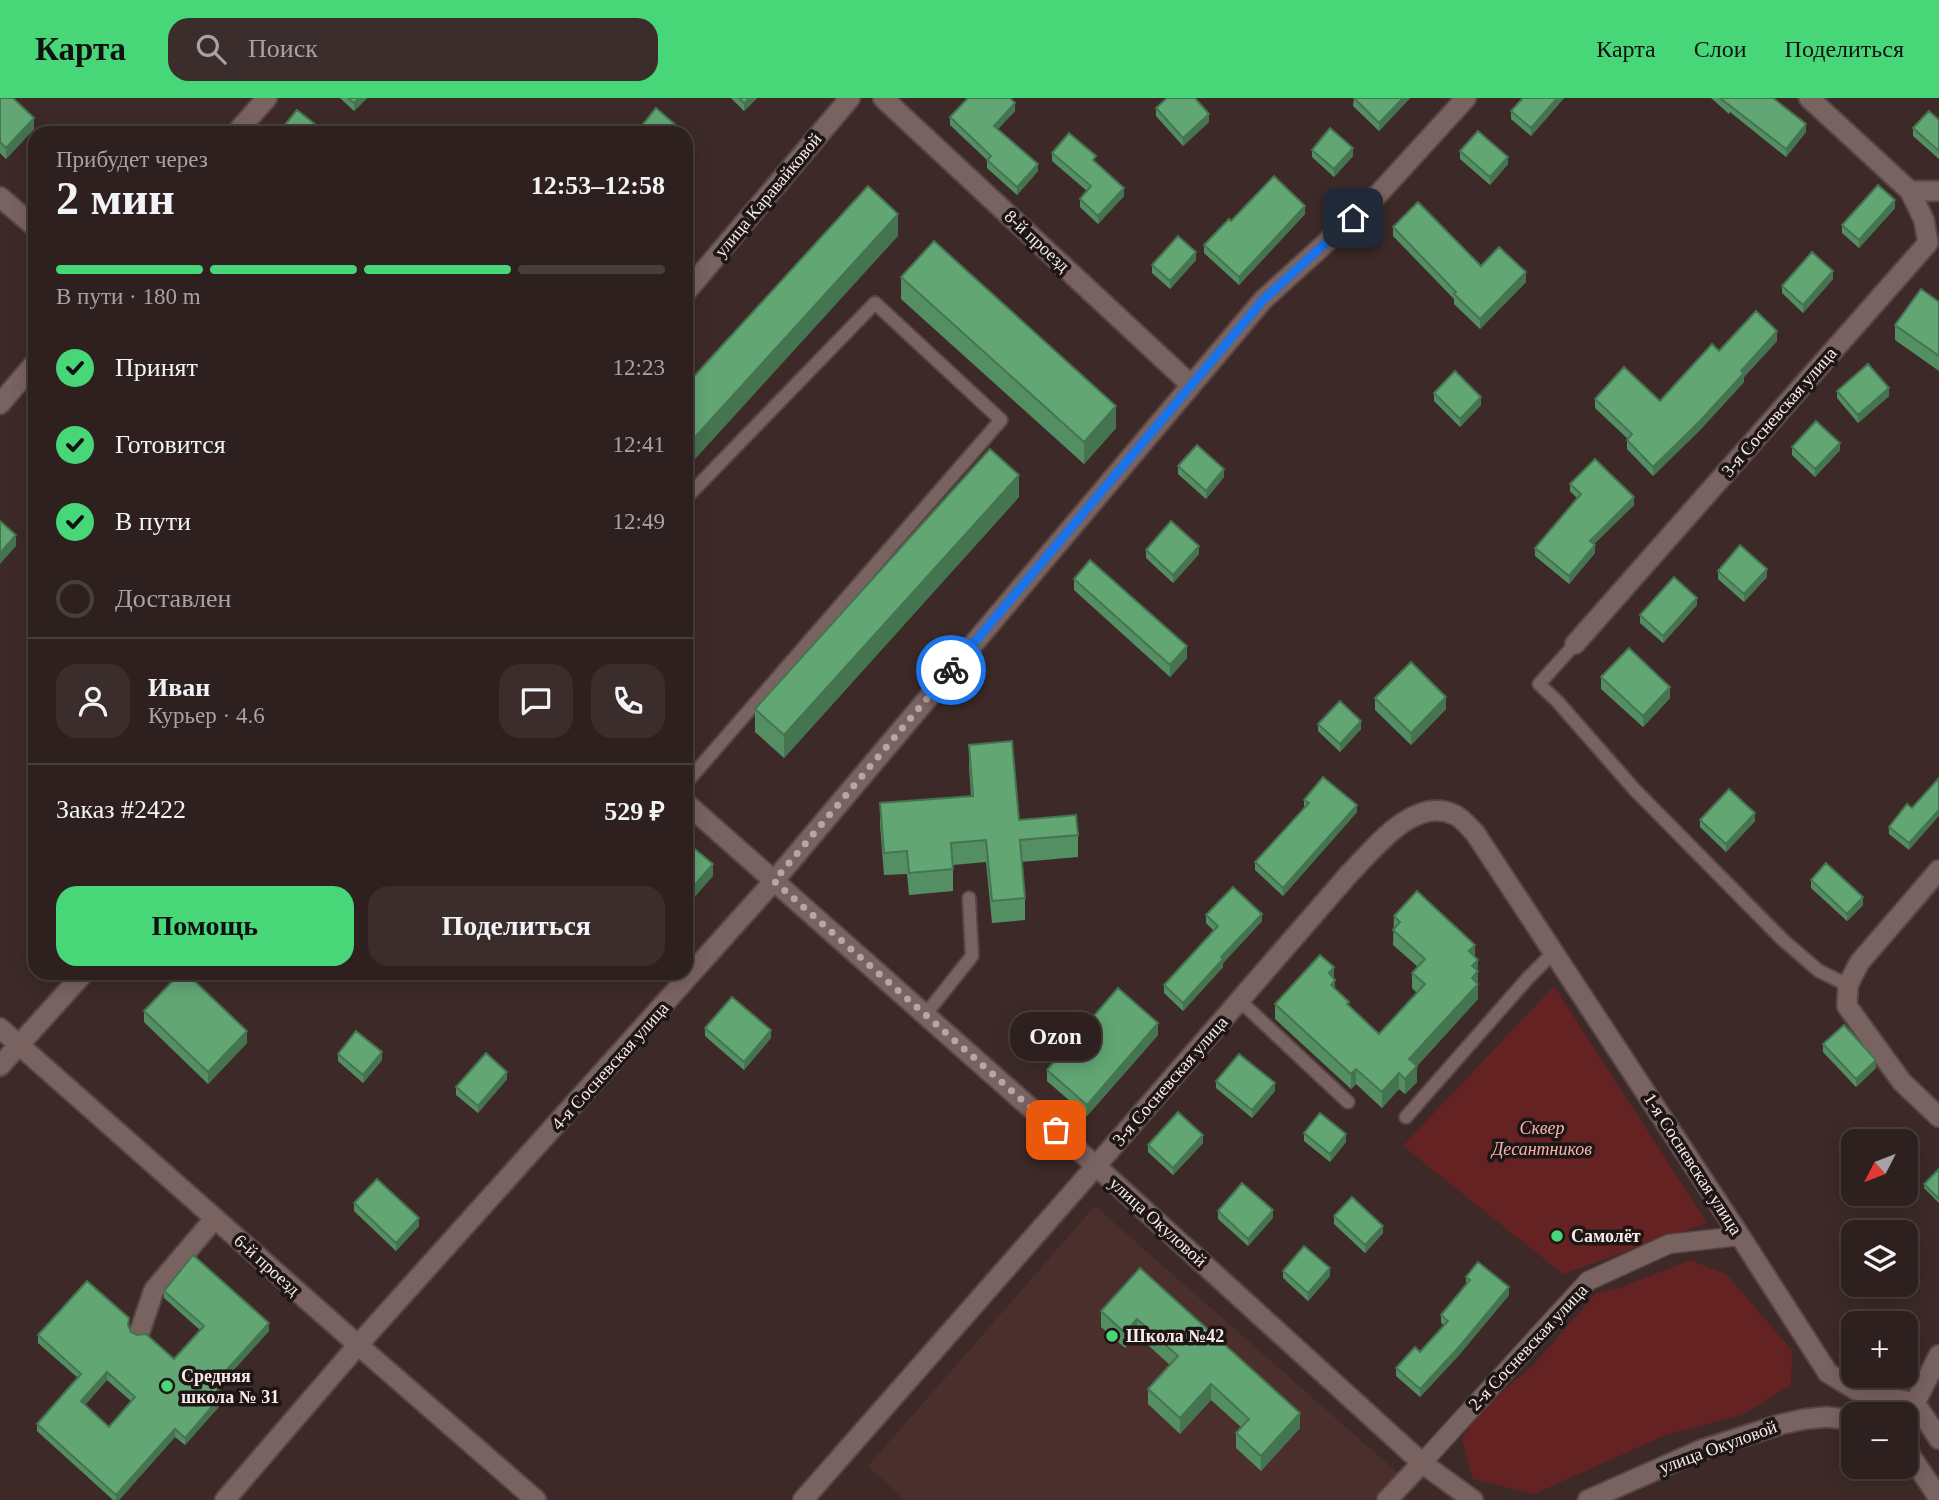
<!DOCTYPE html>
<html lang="ru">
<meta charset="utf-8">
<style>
:root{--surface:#2e201e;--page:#3a2d2b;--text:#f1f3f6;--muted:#a7a3a4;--line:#493e3c;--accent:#47d779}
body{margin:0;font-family:"Times New Roman",serif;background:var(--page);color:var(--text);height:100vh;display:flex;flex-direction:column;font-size:26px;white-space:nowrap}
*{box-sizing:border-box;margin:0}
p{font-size:23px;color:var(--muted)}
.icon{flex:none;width:38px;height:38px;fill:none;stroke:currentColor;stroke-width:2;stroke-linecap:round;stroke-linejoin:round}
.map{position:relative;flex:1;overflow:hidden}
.sheet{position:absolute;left:28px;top:28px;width:665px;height:854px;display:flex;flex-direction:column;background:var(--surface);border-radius:21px;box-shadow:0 4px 18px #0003,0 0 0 2px var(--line)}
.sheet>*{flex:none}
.needle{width:46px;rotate:228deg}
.fabs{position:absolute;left:1841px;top:1031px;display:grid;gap:14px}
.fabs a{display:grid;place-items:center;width:77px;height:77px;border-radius:14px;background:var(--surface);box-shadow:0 4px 18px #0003,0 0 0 2px var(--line);font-size:35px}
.pin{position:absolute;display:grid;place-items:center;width:60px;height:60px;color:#fff;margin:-30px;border-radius:14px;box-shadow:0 4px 10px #0006}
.courier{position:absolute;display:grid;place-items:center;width:70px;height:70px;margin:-35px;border:5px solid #1a73e8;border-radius:50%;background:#fff;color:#222;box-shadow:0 2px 9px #0007}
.bubble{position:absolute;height:49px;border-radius:21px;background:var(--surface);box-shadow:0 4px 18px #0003,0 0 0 2px var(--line);font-size:23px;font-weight:800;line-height:49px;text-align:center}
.summary em{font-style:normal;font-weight:800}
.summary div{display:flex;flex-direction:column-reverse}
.summary{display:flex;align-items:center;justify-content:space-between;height:119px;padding:0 28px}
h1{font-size:46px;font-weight:800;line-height:52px}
.bar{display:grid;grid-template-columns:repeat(4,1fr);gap:10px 7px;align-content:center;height:84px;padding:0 28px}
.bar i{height:9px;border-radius:5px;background:var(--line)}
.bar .active{background:var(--accent)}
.bar p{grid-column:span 4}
.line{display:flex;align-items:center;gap:18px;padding:0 28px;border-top:2px solid var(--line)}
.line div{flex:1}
.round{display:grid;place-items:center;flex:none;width:74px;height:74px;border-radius:21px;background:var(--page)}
ol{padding:0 28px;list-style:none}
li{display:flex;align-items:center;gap:21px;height:77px}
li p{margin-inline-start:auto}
li .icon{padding:7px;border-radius:50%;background:var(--accent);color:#111;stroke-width:4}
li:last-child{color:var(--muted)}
li i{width:38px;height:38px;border:4px solid var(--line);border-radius:50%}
.button{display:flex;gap:14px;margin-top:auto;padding:14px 28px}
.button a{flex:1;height:80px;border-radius:21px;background:var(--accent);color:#111;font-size:28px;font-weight:800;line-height:80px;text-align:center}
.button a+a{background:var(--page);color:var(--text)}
header{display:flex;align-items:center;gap:42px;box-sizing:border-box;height:98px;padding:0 35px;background:var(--accent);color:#111}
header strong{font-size:33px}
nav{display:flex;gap:38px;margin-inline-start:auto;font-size:24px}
.search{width:490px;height:63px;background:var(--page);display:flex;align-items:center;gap:18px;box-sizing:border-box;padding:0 24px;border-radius:21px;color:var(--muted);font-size:26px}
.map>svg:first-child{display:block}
</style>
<header>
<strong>Карта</strong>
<div class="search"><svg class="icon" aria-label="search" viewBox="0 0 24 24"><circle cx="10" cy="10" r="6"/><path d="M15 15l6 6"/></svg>Поиск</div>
<nav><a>Карта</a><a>Слои</a><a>Поделиться</a></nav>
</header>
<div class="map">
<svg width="1939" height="1402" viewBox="0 0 1939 1402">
<rect width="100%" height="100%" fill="#3d2a28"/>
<!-- built -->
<path fill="#4a2f2d" d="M1095,1108L1400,1377L1374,1402H905L868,1368Z"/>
<!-- green -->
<path fill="#642322" d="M1554,888L1707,1125L1563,1176L1403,1048Z
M1691,1162L1727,1177L1792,1253L1791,1287L1742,1317L1668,1336L1534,1396L1473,1381L1462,1341L1481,1310L1533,1268L1596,1195L1619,1190Z"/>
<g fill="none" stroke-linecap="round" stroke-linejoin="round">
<!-- service casing -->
<g stroke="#574645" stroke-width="16">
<path id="service" d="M686,400L875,205L1001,322L686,685
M1575,546L1539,586L1557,603L1635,692L1783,842L1819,873L1848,887
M1239,902L1348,1004
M925,917L972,858L969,800
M1406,1019L1528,880L1554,854"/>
</g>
<!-- pedestrian casing -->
<g stroke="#574645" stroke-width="21">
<path id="pedestrian" d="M1422,1365L1588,1183L1669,1146L1740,1138"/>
</g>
<!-- minor casing -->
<g stroke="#574645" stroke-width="23">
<path id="minor" d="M883,0L1190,286
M1809,0L1910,93
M236,35L267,0
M686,194L850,0
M0,306L35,265
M1575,546L1928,145L1924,122L1910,93H1939
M1939,772L1859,865L1848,887L1847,908L1902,984L1939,1019
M0,930L358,1247L536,1402
M0,968L84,875
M140,1233L154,1192L215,1120
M225,1402L358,1247L774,783L1263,202L1373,102L1466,0
M803,1402L1096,1068
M1387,1402L1422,1365"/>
</g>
<!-- secondary casing -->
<g stroke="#574645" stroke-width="23">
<path id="secondary" d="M0,99L35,129
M686,705L1096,1068L1422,1365L1473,1402
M1096,1068L1349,776C1374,751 1414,697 1455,717C1462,720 1469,729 1475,735L1740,1138L1828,1275L1856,1292L1915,1305
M1915,1305L1939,1341
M1906,1318L1915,1305L1939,1257
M1906,1351L1939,1400
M1588,1402L1701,1352L1782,1326L1805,1321L1827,1319L1853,1322"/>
</g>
<!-- service -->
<use href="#service" stroke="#796361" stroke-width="12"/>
<!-- pedestrian -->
<use href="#pedestrian" stroke="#796361" stroke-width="18"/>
<!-- minor -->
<use href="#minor" stroke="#796361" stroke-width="19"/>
<!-- secondary -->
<use href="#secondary" stroke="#796361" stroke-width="19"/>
</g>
<!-- wall -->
<path fill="#548f64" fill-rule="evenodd" d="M0,0L34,31L6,61L0,55Z
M340,0H367L354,13Z
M731,0H757L744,13Z
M1354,0H1410L1379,33L1353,8Z
M1523,0H1564L1531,38L1511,21V13Z
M1711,0H1773L1806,34L1786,59L1730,14L1729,16Z
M1156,10L1209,24L1183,48L1156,18Z
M1015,13L998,31L1038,73L1017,97L987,70V62L950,27V19Z
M1939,22V61L1913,38V30Z
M1312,52L1353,58L1334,79L1312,59Z
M1460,53L1508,66L1490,87L1460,61Z
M1052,55L1096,64L1124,98L1098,126L1080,109V101L1087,93L1052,63Z
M1895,110L1859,150L1842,135V127Z
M1305,116L1239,187L1204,155V147L1231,123Z
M1393,129L1481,168L1526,184L1480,231L1454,206V201L1393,138Z
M1196,162L1170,191L1152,175V167Z
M901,179L1116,330L1084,366L901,201Z
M1833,181L1803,215L1782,195V188Z
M1939,204V273L1895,242V227Z
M1777,243L1744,279V284L1700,332L1653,378L1627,351V342L1628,341L1595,310V301L1660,303L1719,253Z
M1837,293L1889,298L1858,325L1837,300Z
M1434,295L1481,307L1460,329L1434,303Z
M1792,349L1840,352L1815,379L1792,357Z
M1178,368L1224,379L1206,401L1178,376Z
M1570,386L1634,407L1594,446L1595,455L1569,486L1535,458V450L1577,400L1570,393Z
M1019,399L784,660L755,634V611Z
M1146,452L1199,456L1173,485L1146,460Z
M1718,473L1767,479L1744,504L1718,481Z
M1074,481L1187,560L1170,579L1074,492Z
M1697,507L1663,545L1640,525V517Z
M1601,579L1670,600L1643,629L1601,591Z
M1375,600L1446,611L1411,647L1375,612Z
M1318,626L1361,631L1340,654L1318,633Z
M969,647L1019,722L1078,737V759L1021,764L1025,800V822L992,825L986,764L953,767V793L909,797L907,776L884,777L880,727V705L971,698L969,669Z
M1304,702L1357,714L1283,798L1255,772V764L1304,710Z
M1912,710L1909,752L1889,736V729Z
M1700,722L1755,723L1726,754L1700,729Z
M1811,782L1863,807L1847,823L1811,790Z
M1206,817L1262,823L1223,865V869L1183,913L1164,895V887L1214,833L1206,825Z
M1394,818L1475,858L1478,877V901L1417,968V984L1405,996L1399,991L1382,1010L1356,986L1351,991L1275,921V906L1334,880L1335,891L1349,908L1379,936L1417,895L1412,890V875L1418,869L1393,847Z
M144,913L247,945L208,986L144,924Z
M705,930L771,940L744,972L705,938Z
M1158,937L1087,1018L1047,983V972Z
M1823,946L1876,970L1856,989L1823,954Z
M338,956L382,962L363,985L338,963Z
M507,981L478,1015L456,997V989Z
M1216,983L1275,993L1252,1020L1216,990Z
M1304,1035L1346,1044L1330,1064L1304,1043Z
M1203,1045L1173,1077L1148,1054V1047Z
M1939,1071V1105L1924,1090V1086Z
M354,1105L419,1128L396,1153L354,1113Z
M1218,1113L1273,1120L1248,1148L1218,1121Z
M1334,1118L1383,1135L1365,1155L1334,1126Z
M1140,1170L1300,1330L1261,1373L1236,1350V1335L1241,1329L1211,1302L1180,1336L1148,1306V1291L1170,1267L1137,1237L1125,1250L1101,1229V1213Z
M1283,1173L1330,1178L1308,1203L1283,1180Z
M1466,1179L1509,1197L1459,1257L1420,1299L1396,1278V1270L1420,1254L1444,1227L1441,1225V1217L1466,1187Z
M164,1193L269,1233L217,1290L223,1304L185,1347L175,1339L119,1402H113L37,1333V1326L78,1280L38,1245V1237L129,1228L131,1234L174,1261L200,1232L164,1200ZM107,1282L132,1304L109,1329L85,1307Z"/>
<!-- shaded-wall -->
<path fill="#457451" d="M359,0H367L354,13V5Z
M750,0H757L744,13V5Z
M1403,0H1410L1379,33V25Z
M1557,0H1564L1531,38V30Z
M1015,5V13L994,35V28Z
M1209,16V24L1183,48V40Z
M34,20V31L6,61V50Z
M1806,26V34L1786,59V51Z
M690,39V47L686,51V43Z
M1353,50V58L1334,79V71Z
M1508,59V66L1490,87V79Z
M1038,66V73L1017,97V89Z
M1124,90V98L1098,126V118Z
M1895,102V110L1859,150V142Z
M1305,108V116L1239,187V179Z
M898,116V138L686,371V349Z
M1196,154V162L1170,191V183Z
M1833,173V181L1803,215V207Z
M1526,174V184L1480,231V221Z
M1777,233V243L1744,279V284L1700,332L1653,378V369Z
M1889,290V298L1858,325V317Z
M1481,299V307L1460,329V321Z
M1116,308V330L1084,366V344Z
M1840,345V352L1815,379V371Z
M1224,371V379L1206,401V393Z
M1019,377V399L784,660V637Z
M1634,399V407L1590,450V443Z
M16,437V448L0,466V455Z
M1595,447V455L1569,486V478Z
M1199,448V456L1173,485V477Z
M1767,471V479L1744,504V496Z
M1697,500V507L1663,545V538Z
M1187,548V560L1170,579V567Z
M1670,589V600L1643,629V618Z
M1446,599V611L1411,647V635Z
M1361,623V631L1340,654V646Z
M1357,707V714L1283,798V790Z
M1939,712V718L1909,752V745Z
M1755,715V723L1726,754V746Z
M713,766V778L686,809V797Z
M1863,799V807L1847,823V816Z
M1262,816V823L1223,865V869L1183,913V905L1221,859Z
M1475,847V862L1469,853Z
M1478,862V901L1409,976V961L1472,868Z
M1334,869V883L1335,882V897L1331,888L1329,875Z
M1158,925V937L1087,1018V1007Z
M771,932V940L744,972V964Z
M247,933V945L208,986V974Z
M382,954V962L363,985V977Z
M1876,962V970L1856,989V981Z
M1417,968V984L1405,996V981Z
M1356,971V986L1351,991V976Z
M507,974V981L478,1015V1008Z
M1399,975V991L1382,1010V994Z
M1275,985V993L1252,1020V1012Z
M1346,1036V1044L1330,1064V1056Z
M1203,1037V1045L1173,1077V1070Z
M1273,1112V1120L1248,1148V1141Z
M419,1120V1128L396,1153V1145Z
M1383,1128V1135L1365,1155V1147Z
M1330,1170V1178L1308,1203V1195Z
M1509,1189V1197L1459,1257L1420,1299V1291Z
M1137,1221V1237L1125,1250V1235Z
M269,1225V1233L213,1295V1287Z
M107,1274V1282L81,1311V1303Z
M1211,1286V1302L1180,1336V1320Z
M223,1296V1304L185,1347V1340Z
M1300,1315V1330L1261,1373V1358Z
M175,1331V1339L119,1402H116V1397Z"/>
<!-- building -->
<path fill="#62a674" stroke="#457451" stroke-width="2" fill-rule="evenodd" d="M0,0H13L34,20L6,50L0,44Z
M348,0H359L354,5Z
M739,0H750L744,5Z
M968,0H1010L1015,5L994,28L1038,66L1017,89L987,62L991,58L950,19Z
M1167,0H1195L1209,16L1183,40L1156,10Z
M1354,0H1403L1379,25Z
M1523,0H1557L1531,30L1511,13Z
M1720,0H1773L1806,26L1786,51Z
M656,10L685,35H642L638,32Z
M297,12L320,30L316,35H278Z
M1929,13L1939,22V53L1913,30Z
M152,27L161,35H144Z
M1330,30L1353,50L1334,71L1312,52Z
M1478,33L1508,59L1490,79L1460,53Z
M1069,35L1096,58L1093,62L1124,90L1098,118L1080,101L1091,88L1052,55Z
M1274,78L1305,108L1239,179L1204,147L1229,121L1231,123Z
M1878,87L1895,102L1859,142L1842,127Z
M868,88L898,116L686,349V287Z
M1418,104L1481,168L1499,149L1526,174L1480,221L1454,196L1456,194L1393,129Z
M1178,138L1196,154L1170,183L1152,167Z
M934,143L1116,308L1084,344L901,179Z
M1812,154L1833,173L1803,207L1782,188Z
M1921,191L1939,204V258L1895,227Z
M1756,213L1777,233L1741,273L1744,275L1700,323L1653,369L1627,342L1632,336L1595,301L1624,269L1660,303L1712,246L1719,253Z
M1868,266L1889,290L1858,317L1837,293Z
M1455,273L1481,299L1460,321L1434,295Z
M1816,323L1840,345L1815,371L1792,349Z
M1197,347L1224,371L1206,393L1178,368Z
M990,351L1019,377L784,637L755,611Z
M1595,361L1634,399L1590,443L1595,447L1569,478L1535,450L1581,396L1570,386Z
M0,423L16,437L0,455Z
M1171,423L1199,448L1173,477L1146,452Z
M1740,447L1767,471L1744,496L1718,473Z
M1090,462L1187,548L1170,567L1074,481Z
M1674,479L1697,500L1663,538L1640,517Z
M1629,550L1670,589L1643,618L1601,579Z
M1411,564L1446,599L1411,635L1375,600Z
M1340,603L1361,623L1340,646L1318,626Z
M1012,643L1019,722L1076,717L1078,737L1020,742L1025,800L992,803L986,742L951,745L953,771L909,775L907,753L884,755L880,705L973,698L969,647Z
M1323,679L1357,707L1283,790L1255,764L1309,705L1304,702Z
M1939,680V712L1909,745L1889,729L1907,706L1912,710Z
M1729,691L1755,715L1726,746L1700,722Z
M689,746L713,766L686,797V749Z
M1826,765L1863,799L1847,816L1811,782Z
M1233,789L1262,816L1221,859L1223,861L1183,905L1164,887L1218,828L1206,817Z
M1417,793L1475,847L1469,853L1478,862L1472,868L1478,873L1472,880L1478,886L1409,961L1417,968L1405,981L1399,975L1382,994L1356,971L1351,976L1275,906L1320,857L1334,869L1329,875L1335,882L1331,887L1349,904L1347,906L1379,936L1425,886L1412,875L1425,861L1393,832L1400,824L1394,818Z
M180,875H186L247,933L208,974L144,913Z
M1118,890L1158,925L1087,1007L1047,972Z
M732,899L771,932L744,964L705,930Z
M1844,927L1876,962L1856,981L1823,946Z
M356,933L382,954L363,977L338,956Z
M486,955L507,974L478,1008L456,989Z
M1239,956L1275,985L1252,1012L1216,983Z
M1178,1014L1203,1037L1173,1070L1148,1047Z
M1320,1015L1346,1036L1330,1056L1304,1035Z
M1939,1071V1101L1924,1086Z
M377,1081L419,1120L396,1145L354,1105Z
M1242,1085L1273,1112L1248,1141L1218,1113Z
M1352,1099L1383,1128L1365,1147L1334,1118Z
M1304,1148L1330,1170L1308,1195L1283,1173Z
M193,1157L269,1225L213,1287L223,1296L185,1340L175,1331L116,1397L37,1326L81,1276L38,1237L87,1183L129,1220L128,1227L131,1234L137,1237L146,1236L174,1261L204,1228L164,1193ZM107,1274L135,1299L109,1329L81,1303Z
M1478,1164L1509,1189L1459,1249L1420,1291L1396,1270L1415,1249L1420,1254L1448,1223L1441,1217L1470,1182L1466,1179Z
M1140,1170L1300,1315L1261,1358L1236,1335L1249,1321L1211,1286L1180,1320L1148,1291L1178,1258L1137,1221L1125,1235L1101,1213Z"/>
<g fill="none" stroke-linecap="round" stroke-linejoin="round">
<!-- done -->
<path stroke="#b6a7a5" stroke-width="7" stroke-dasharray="0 12.6" d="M951,572L774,783L1056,1032"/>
<!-- route -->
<path stroke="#1a73e8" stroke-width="9" d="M951,572L1263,202L1353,120"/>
</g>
<!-- markers -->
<g fill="#47d779" stroke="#1e1515" stroke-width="2.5">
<circle cx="1557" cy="1138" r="7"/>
<circle cx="1112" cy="1238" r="7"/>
<circle cx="167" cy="1288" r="7"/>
</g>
<g text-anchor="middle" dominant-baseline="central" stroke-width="7" stroke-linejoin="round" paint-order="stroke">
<!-- street labels -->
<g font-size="18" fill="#f7eae9" stroke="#1e1515">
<text transform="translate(768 97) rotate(-50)">улица Каравайковой</text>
<text transform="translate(1037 143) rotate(43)">8-й проезд</text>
<text transform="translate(1779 314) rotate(-49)">3-я Сосневская улица</text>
<text transform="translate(610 968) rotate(-48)">4-я Сосневская улица</text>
<text transform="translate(1170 983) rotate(-49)">3-я Сосневская улица</text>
<text transform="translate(1693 1066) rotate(57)">1-я Сосневская улица</text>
<text transform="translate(1158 1124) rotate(42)">улица Окуловой</text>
<text transform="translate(267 1167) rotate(42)">6-й проезд</text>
<text transform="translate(1528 1249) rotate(-47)">2-я Сосневская улица</text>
<text transform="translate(1718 1349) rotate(-20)">улица Окуловой</text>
</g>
<!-- park labels -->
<g font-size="18" font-style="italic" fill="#f5b2ac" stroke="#1e1515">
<text x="1542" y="1030">Сквер<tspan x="1542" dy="21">Десантников</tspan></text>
</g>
<!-- poi labels -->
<g font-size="18" font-weight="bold" fill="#f7eae9" stroke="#1e1515" text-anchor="start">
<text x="1571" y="1138">Самолёт</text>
<text x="1126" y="1238">Школа №42</text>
<text x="181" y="1278">Средняя<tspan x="181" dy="21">школа № 31</tspan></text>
</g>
</g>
</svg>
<div class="fabs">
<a><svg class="needle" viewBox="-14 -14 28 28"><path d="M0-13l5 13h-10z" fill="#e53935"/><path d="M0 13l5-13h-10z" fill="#a7a3a4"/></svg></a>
<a><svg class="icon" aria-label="layers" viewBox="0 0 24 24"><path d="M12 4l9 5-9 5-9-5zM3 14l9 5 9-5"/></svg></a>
<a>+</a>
<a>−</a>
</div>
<div class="pin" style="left:1056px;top:1032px;background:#ea580c"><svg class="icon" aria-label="bag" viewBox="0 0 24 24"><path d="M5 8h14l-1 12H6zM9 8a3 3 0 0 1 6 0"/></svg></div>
<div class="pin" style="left:1353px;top:120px;background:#1f2937"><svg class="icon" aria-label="home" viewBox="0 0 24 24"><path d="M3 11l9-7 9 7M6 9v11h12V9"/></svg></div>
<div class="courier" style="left:951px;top:572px"><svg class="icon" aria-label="bike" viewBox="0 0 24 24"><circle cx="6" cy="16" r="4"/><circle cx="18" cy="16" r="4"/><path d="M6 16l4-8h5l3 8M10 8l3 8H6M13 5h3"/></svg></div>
<div class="bubble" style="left:1010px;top:914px;width:91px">Ozon</div>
<section class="sheet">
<div class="summary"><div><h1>2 мин</h1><p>Прибудет через</p></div><em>12:53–12:58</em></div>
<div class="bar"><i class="active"></i><i class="active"></i><i class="active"></i><i></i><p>В пути · 180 m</p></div>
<ol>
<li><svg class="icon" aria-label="check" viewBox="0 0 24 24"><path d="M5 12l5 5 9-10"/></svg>Принят<p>12:23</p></li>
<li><svg class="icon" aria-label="check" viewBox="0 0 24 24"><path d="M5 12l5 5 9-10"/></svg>Готовится<p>12:41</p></li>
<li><svg class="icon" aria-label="check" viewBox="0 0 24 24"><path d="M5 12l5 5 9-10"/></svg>В пути<p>12:49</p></li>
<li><i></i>Доставлен</li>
</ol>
<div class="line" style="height:126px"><a class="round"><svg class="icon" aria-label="person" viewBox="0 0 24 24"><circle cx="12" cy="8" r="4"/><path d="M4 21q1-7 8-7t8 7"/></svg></a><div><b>Иван</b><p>Курьер · 4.6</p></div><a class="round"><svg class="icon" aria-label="chat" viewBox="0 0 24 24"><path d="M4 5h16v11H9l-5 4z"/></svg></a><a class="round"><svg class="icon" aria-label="phone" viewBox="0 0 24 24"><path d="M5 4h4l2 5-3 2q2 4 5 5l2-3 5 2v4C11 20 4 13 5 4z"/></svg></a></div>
<div class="line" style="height:91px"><div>Заказ #2422</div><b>529 ₽</b></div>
<div class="button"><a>Помощь</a><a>Поделиться</a></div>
</section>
</div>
